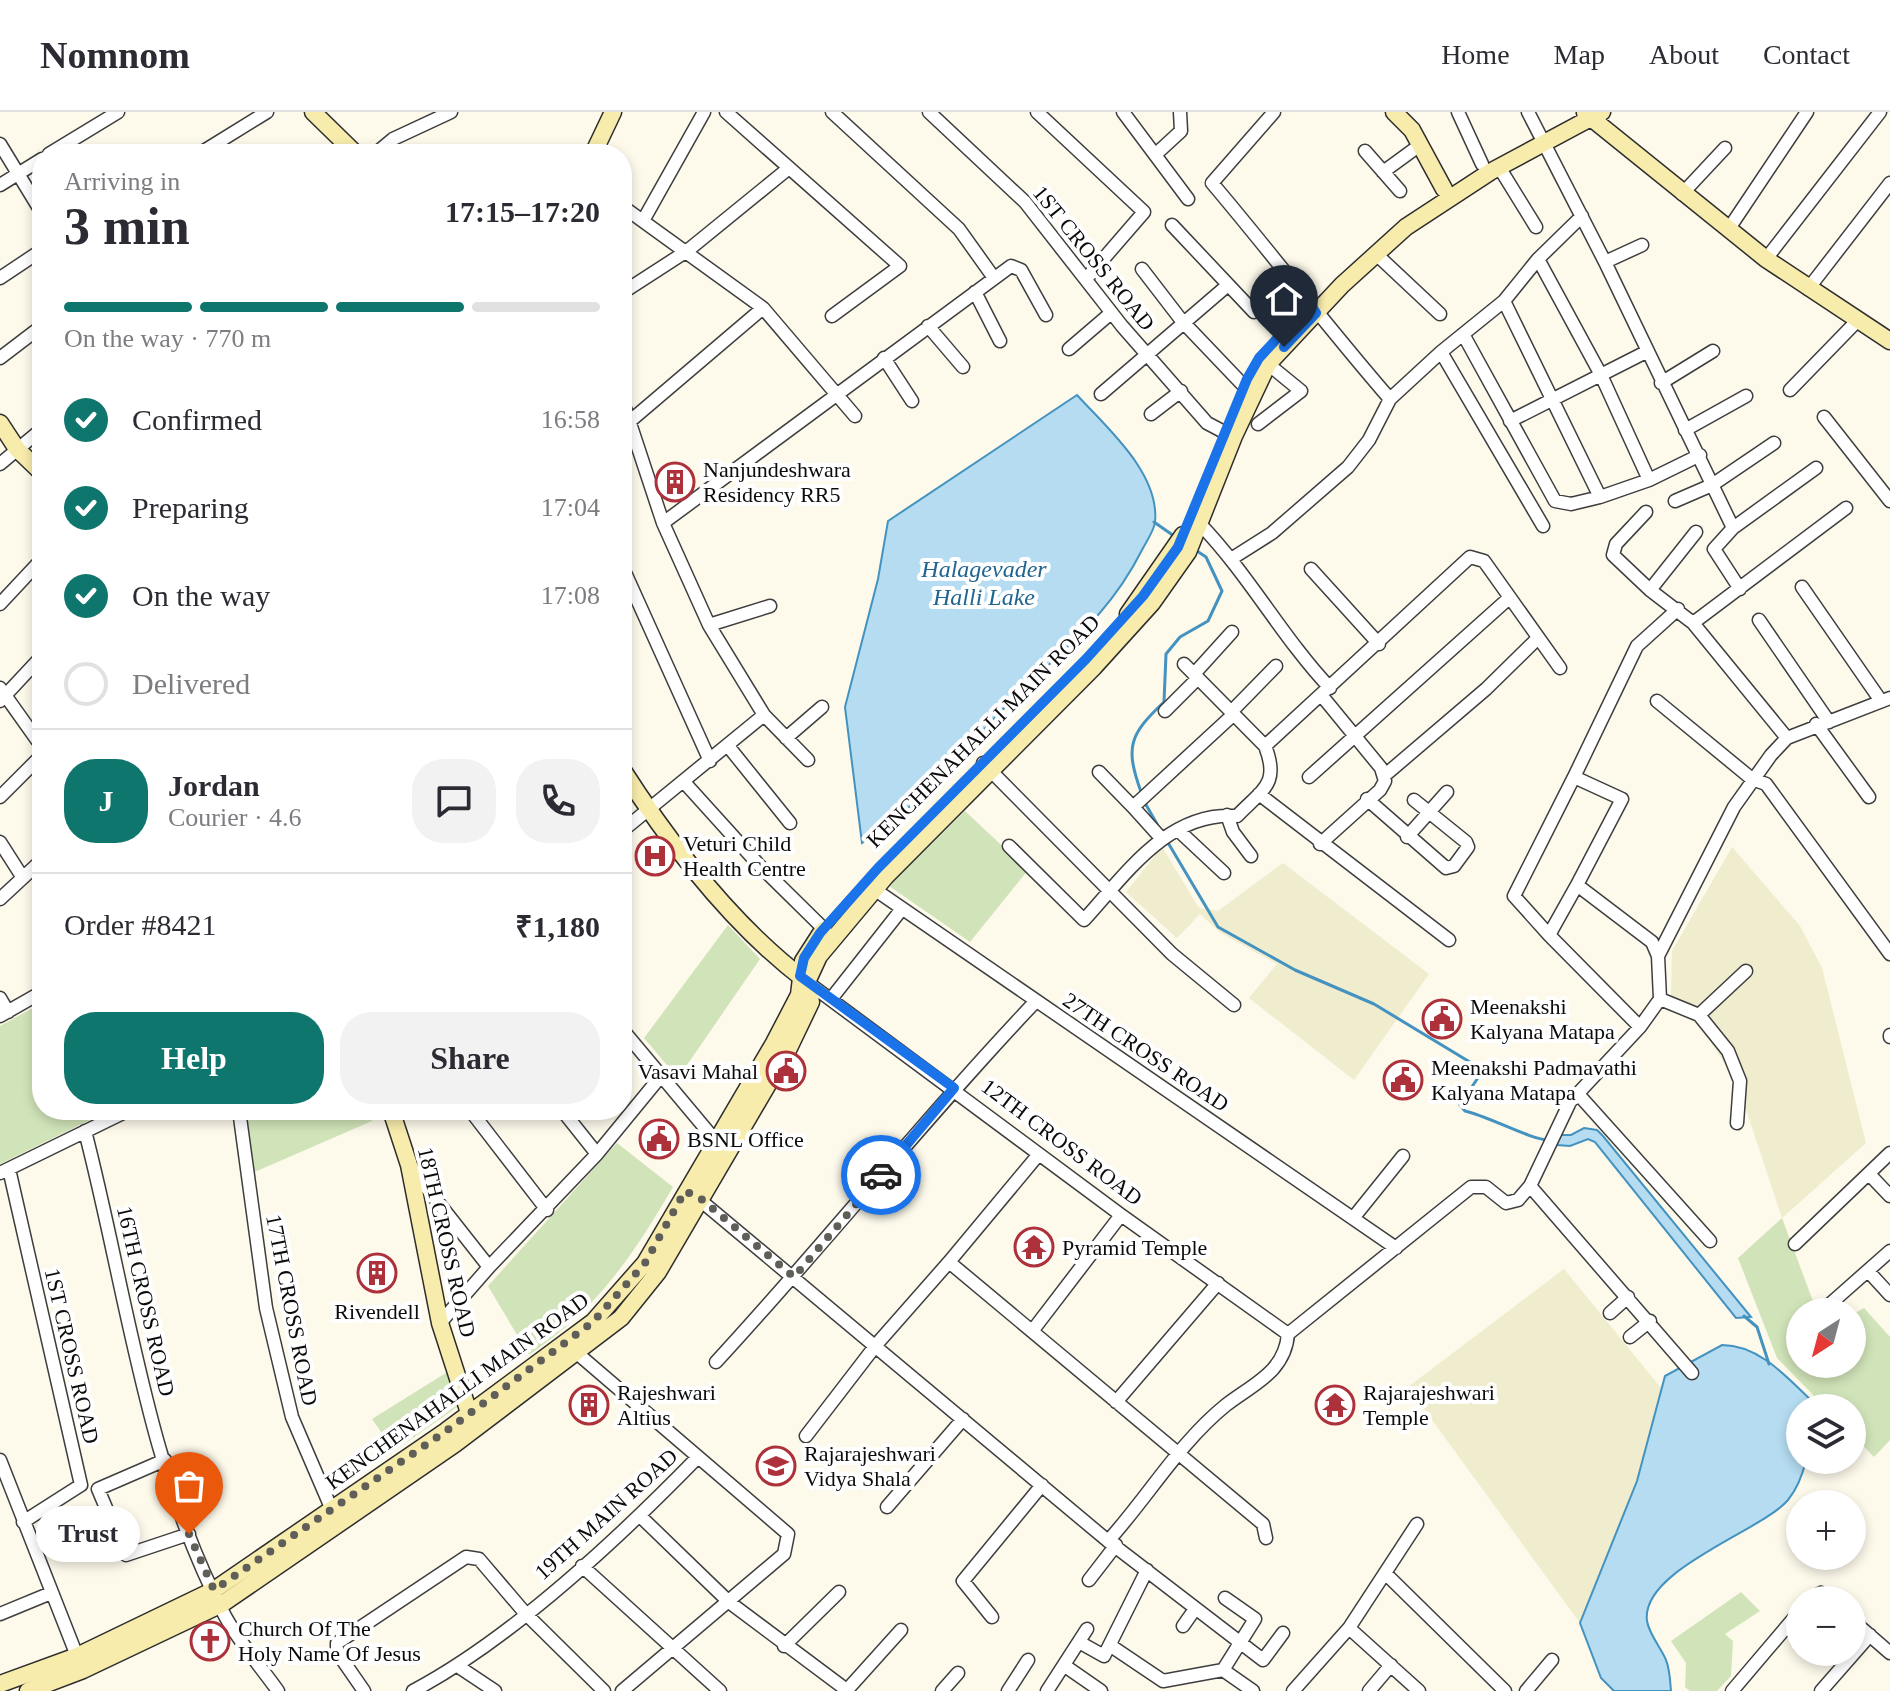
<!DOCTYPE html>
<meta charset="utf-8">
<style>
:root{--surface:#fff;--page:#f2f2f3;--text:#2b2b33;--muted:#7c7c81;--line:#e1e1e2;--accent:#0f766e}
body{margin:0;font-family:Georgia,serif;background:var(--page);color:var(--text);height:100vh;display:flex;flex-direction:column;font-size:30px;white-space:nowrap}
*{box-sizing:border-box;margin:0}
p{font-size:26px;color:var(--muted)}
.icon{flex:none;width:44px;height:44px;fill:none;stroke:currentColor;stroke-width:2;stroke-linecap:round;stroke-linejoin:round}
.map{position:relative;flex:1;overflow:hidden}
.drawer{position:absolute;left:32px;top:32px;width:600px;height:976px;display:flex;flex-direction:column;background:var(--surface);border-radius:32px;box-shadow:0 4px 12px #0003}
.drawer>*{flex:none}
.needle{width:52px;rotate:216deg}
.fabs{position:absolute;left:1786px;top:1186px;display:grid;gap:16px}
.fabs a{display:grid;place-items:center;width:80px;height:80px;border-radius:50%;background:var(--surface);box-shadow:0 4px 12px #0003;font-size:40px}
.pin{position:absolute;display:grid;place-items:center;width:68px;height:68px;color:#fff;margin:-82px -34px;border-radius:50% 50% 50% 0;rotate:-45deg;box-shadow:0 0 8px #0007}
.pin .icon{rotate:45deg}
.courier{position:absolute;display:grid;place-items:center;width:80px;height:80px;margin:-40px;border:6px solid #1a73e8;border-radius:50%;background:#fff;color:#222;box-shadow:0 2px 10px #0007}
.bubble{position:absolute;height:56px;border-radius:28px;background:var(--surface);box-shadow:0 4px 12px #0003;font-size:26px;font-weight:700;line-height:56px;text-align:center}
.overview em{font-style:normal;font-weight:700}
.overview div{display:flex;flex-direction:column-reverse}
.overview{display:flex;align-items:center;justify-content:space-between;height:136px;padding:0 32px}
h1{font-size:52px;font-weight:700;line-height:60px}
.bar{display:grid;grid-template-columns:repeat(4,1fr);gap:12px 8px;align-content:center;height:96px;padding:0 32px}
.bar i{height:10px;border-radius:6px;background:var(--line)}
.bar .selected{background:var(--accent)}
.bar p{grid-column:span 4}
.line{display:flex;align-items:center;gap:20px;padding:0 32px;border-top:2px solid var(--line)}
.line div{flex:1}
.round{display:grid;place-items:center;flex:none;width:84px;height:84px;border-radius:32px;background:var(--page)}
ol{padding:0 32px;list-style:none}
li{display:flex;align-items:center;gap:24px;height:88px}
li p{margin-inline-start:auto}
li .icon{padding:8px;border-radius:50%;background:var(--accent);color:#fff;stroke-width:4}
li:last-child{color:var(--muted)}
li i{width:44px;height:44px;border:4px solid var(--line);border-radius:50%}
.button{display:flex;gap:16px;margin-top:auto;padding:16px 32px}
.button a{flex:1;height:92px;border-radius:32px;background:var(--accent);color:#fff;font-size:32px;font-weight:700;line-height:92px;text-align:center}
.button a+a{background:var(--page);color:var(--text)}
header{display:flex;align-items:center;gap:48px;box-sizing:border-box;height:112px;padding:0 40px;background:var(--surface);border-bottom:2px solid var(--line)}
header strong{font-size:38px}
nav{display:flex;gap:44px;margin-inline-start:auto;font-size:28px}
.map>svg:first-child{display:block}
</style>
<header>
<strong>Nomnom</strong>
<nav><a>Home</a><a>Map</a><a>About</a><a>Contact</a></nav>
</header>
<div class="map">
<svg width="1890" height="1579" viewBox="0 0 1890 1579">
<rect width="100%" height="100%" fill="#fdf9eb"/>
<!-- farmland -->
<path fill="#f0ecce" d="M1162,735L1199,796L1218,799L1283,751L1429,862L1354,968L1249,886L1277,852L1221,821L1200,802L1177,826L1126,780Z
M1732,735L1800,814L1822,856L1866,1031L1782,1106L1738,973L1696,907L1671,883L1672,839Z
M1564,1157L1661,1276L1637,1369L1580,1511L1408,1275Z"/>
<!-- green -->
<path fill="#d1e4b9" d="M965,699L1028,758L970,830L889,774Z
M728,813L760,847L678,966L644,926Z
M42,891V998H110L0,1052V914Z
M244,998H368L372,1009L250,1062L248,1010Z
M617,1031L673,1075C632,1145 598,1196 529,1243L488,1174Z
M1782,1106L1817,1200H1800V1252H1852V1203L1864,1196L1890,1225V1328L1874,1345L1852,1322V1296H1826L1777,1246L1738,1146Z
M449,1259L460,1293L394,1339L372,1307Z
M1741,1480L1760,1499L1725,1522L1733,1529L1731,1564L1717,1579H1690L1685,1575L1686,1551L1671,1529Z"/>
<!-- water -->
<path fill="#b5dcf0" stroke="#4392c0" stroke-width="2" d="M1077,283C1106,315 1160,361 1155,410C1154,419 1146,430 1142,438C1109,504 1062,538 1011,589C962,639 922,693 862,731L845,595L878,467L888,409Z
M1584,1016L1597,1018L1603,1024L1751,1205L1736,1206L1595,1030L1588,1027L1570,1034L1557,1033L1558,1023H1571Z
M1722,1233C1761,1233 1789,1268 1816,1293L1800,1296V1348H1806C1803,1361 1797,1377 1788,1388C1762,1419 1640,1458 1647,1509C1649,1522 1661,1536 1666,1548C1670,1558 1670,1569 1671,1579H1614L1601,1566L1580,1511L1637,1369L1665,1264Z"/>
<g fill="none" stroke-linecap="round" stroke-linejoin="round">
<!-- stream -->
<path stroke="#4392c0" stroke-width="3" d="M1154,410L1174,424
M1141,680C1125,635 1129,623 1164,590L1166,542L1180,525L1208,509L1222,479L1206,445L1194,437
M1145,691L1157,712
M1167,729L1218,815L1295,858L1374,892L1483,958L1460,993L1465,999C1488,1004 1531,1028 1549,1028
M1744,1204L1757,1215L1769,1252"/>
<!-- street casing -->
<g stroke="#3e3e3e" stroke-width="15">
<path id="street" d="M726,0L900,154L832,204
M832,0L959,117L994,166
M929,0L1025,90L1122,214L1207,311L1224,320
M1037,0L1144,100L1086,167
M1123,0L1188,87
M1274,0L1212,71C1273,143 1329,217 1390,287
M1458,0L1482,52
M1528,0L1605,150L1733,416L1714,437L1740,477
M0,32L42,101
M1365,39L1400,79
M49,42L118,0
M199,42L267,0
M375,42L393,27L451,0
M1156,42L1181,19L1180,0
M1499,55L1536,115
M1383,60L1420,33
M0,73L42,47
M1682,82L1725,36
M622,94L763,196L855,304
M644,107L704,0
M1172,113L1254,200
M1728,118L1807,0
M1375,141L1440,202
M1538,147L1601,263L1649,368
M1766,147L1880,0
M1605,150L1642,133
M1142,157L1182,209L1244,274
M0,166L42,138
M1808,177L1890,71
M975,180L1000,229
M622,181L687,139L789,56
M1504,189L1600,385L1649,368L1700,343
M928,214L963,255
M1463,222L1555,389L1571,392L1600,385
M1069,237L1111,201
M0,246L42,214
M884,246L912,289
M1661,271L1713,239
M1790,278L1858,208
M1101,282L1228,173
M622,287L663,411L709,513L764,603L808,648
M1151,302L1181,279
M1824,305L1890,389
M1510,309L1646,240
M629,310L763,196
M1258,312L1301,279L1268,252
M1685,318L1746,284
M0,352L42,317
M1675,389L1712,373L1774,331
M1646,400L1616,432L1613,443L1650,478L1693,511L1787,626
M663,411L1011,154L1021,158L1046,203
M1200,412C1249,463 1282,525 1330,576
M1543,414L1441,240L1504,189L1538,147L1582,104
M1733,416L1816,356
M1231,447L1272,421L1348,355L1369,328L1390,287L1441,240
M622,454L710,649
M1311,457L1379,532
M1802,475L1881,589
M1650,478L1696,420
M0,492L42,447
M1759,508L1829,610
M1693,511L1846,396
M709,513L770,494
M1184,552L1265,634
M1194,562L1232,520
M0,576L42,635
M0,589L42,544
M1657,589L1752,667L1766,672L1890,842
M1165,599L1198,566
M1231,600L1276,554
M1816,612L1869,685
M786,626L822,595
M728,634L790,711
M983,651L1172,842L1234,893
M1099,660L1133,695
M1384,664L1486,577L1538,526
M1309,665L1508,487
M1574,665L1514,784L1549,823L1577,773
M684,670L759,753L824,817
M1259,682L1449,828
M0,685L42,643
M1367,687L1446,756L1454,754L1468,735L1466,730L1414,688
M1227,703L1233,720L1251,744
M1178,718L1224,761
M622,719L764,603
M1407,725L1447,680
M1161,726L1133,695L1234,602
M0,730L23,766
M1320,732L1380,678L1385,669L1381,656L1322,584
M1009,734L1084,808C1126,762 1168,699 1237,704C1263,677 1280,672 1265,634L1470,445L1484,449L1560,556
M874,777L1396,1136
M0,787L42,748
M1549,823L1640,915
M1658,844L1652,830L1577,773L1622,687L1574,665L1637,534L1678,497
M807,870L1121,1103L1288,1222
M0,886L8,900
M831,887L901,798
M1660,887L1699,903L1728,939L1740,969L1737,1011
M1699,903L1746,859
M0,904L42,880
M622,917L715,1028
M1890,923V925
M1578,982L1710,1129
M239,998L266,1196L292,1305L332,1398
M470,998L547,1098
M562,998L597,1042
M85,1019C127,1181 146,1355 225,1504C239,1530 261,1555 278,1579
M1039,1042L949,1150L1263,1412L1266,1426
M411,1056L489,1155L440,1211
M9,1057L81,1373L23,1410
M0,1061L129,998
M1869,1062L1890,1084
M1530,1074L1692,1261
M694,1083L1108,1429L1263,1548L1283,1521
M1354,1105L1403,1044
M1795,1132L1890,1041
M489,1155L597,1042L661,964
M1868,1159L1890,1183
M1821,1200L1890,1139
M1610,1201L1628,1185
M1033,1218L1121,1103
M1630,1225L1650,1209
M578,1242L788,1422L784,1442L622,1579
M716,1250C825,1132 925,1006 1036,889
M1116,1290L1218,1171
M806,1324L876,1233L949,1150
M0,1348L77,1544
M165,1348L98,1377L126,1443L189,1422
M887,1395L963,1307
M640,1404L729,1490L848,1579
M1108,1429C1148,1385 1179,1331 1226,1293C1253,1272 1285,1260 1288,1222L1471,1075H1486L1506,1091L1518,1088L1530,1074L1570,990L1640,915L1660,887L1658,844L1734,695L1771,643L1787,626L1890,586
M582,1454L720,1579
M1385,1461L1505,1579
M1089,1468L1116,1433
M1225,1486L1255,1507L1223,1558L1253,1579
M1809,1488L1821,1481L1830,1488
M0,1502L51,1481
M992,1505L963,1469L1042,1373
M1852,1508L1890,1541
M1183,1514L1195,1497
M1349,1516L1419,1579
M1079,1530L1104,1544L1147,1458
M784,1534L839,1480
M1111,1534L1163,1569L1223,1558
M1065,1554L1101,1579
M459,1555L495,1579
M847,1578L901,1518
M364,1579L337,1540V1531L466,1445L479,1447L525,1501L604,1579
M413,1579C513,1526 618,1427 697,1346
M942,1579L958,1561
M1008,1579L1028,1548
M1047,1579L1087,1517
M1293,1579L1349,1516L1417,1412
M1369,1579L1391,1553
M1526,1579L1552,1548
M1732,1579L1800,1499
M1821,1579L1870,1523"/>
</g>
<!-- secondary casing -->
<g stroke="#2d2d2d" stroke-width="19">
<path id="secondary" d="M313,0L356,42
M1394,0L1412,18L1444,77
M1585,1L1766,147L1890,229
M593,42L613,0
M0,311L17,337L42,361
M1128,502L1183,423
M622,657C672,735 732,813 806,869
M391,998L409,1053L440,1211L472,1310
M0,1572L77,1544L214,1478L446,1319L593,1210L645,1151L774,931L799,883L803,849L823,818
M28,1579L83,1558L222,1492L455,1332L621,1206L658,1160L788,938L811,890L807,870L819,844L886,764L1094,555L1152,491L1188,440L1234,324L1268,252L1342,173L1406,115L1490,60L1602,0"/>
</g>
<!-- street -->
<use href="#street" stroke="#fff" stroke-width="12"/>
<!-- secondary -->
<use href="#secondary" stroke="#f7ecac" stroke-width="16"/>
</g>
<g fill="none" stroke-linecap="round" stroke-linejoin="round">
<!-- done -->
<path stroke="#605e59" stroke-width="8" stroke-dasharray="0 14.4" d="M189,1422L214,1478L446,1319L593,1210L645,1151L685,1079L700,1086L794,1165L881,1063"/>
<!-- route -->
<path stroke="#1a73e8" stroke-width="10" d="M881,1063L954,976L800,864L804,846L820,821L878,756L1086,547L1143,484L1178,435L1247,267L1259,246L1310,191L1316,201L1284,235"/>
</g>
<!-- icons -->
<defs>
<g id="building-ring" transform="scale(2)"><circle r="9.5" fill="#fff" stroke="#ad313b" stroke-width="1.5"/><path d="M-4-6H4V6H1V3H-1V6H-4ZM-2.5-4.3h1.7v1.8h-1.7ZM.8-4.3h1.7v1.8H.8ZM-2.5-1h1.7V.8h-1.7ZM.8-1h1.7V.8H.8Z" fill="#ad313b"/></g>
<g id="hospital-ring" transform="scale(2)"><circle r="9.5" fill="#fff" stroke="#ad313b" stroke-width="1.5"/><path d="M-5-5h3v3.5h4V-5h3V5h-3V1.5h-4V5h-3Z" fill="#ad313b"/></g>
<g id="civic-ring" transform="scale(2)"><circle r="9.5" fill="#fff" stroke="#ad313b" stroke-width="1.5"/><path d="M-.6-6.5H3V-4.5H.6V-3L4-1V1h2V6H-6V1h2V-1L-.6-3ZM-1.2 2.5V6h2.4V2.5Z" fill="#ad313b"/></g>
<g id="temple-ring" transform="scale(2)"><circle r="9.5" fill="#fff" stroke="#ad313b" stroke-width="1.5"/><path d="M0-6L5-2H3V0L6.5 2.5H4V6H1.5V3h-3V6H-4V2.5H-6.5L-3 0V-2H-5Z" fill="#ad313b"/></g>
<g id="school-ring" transform="scale(2)"><circle r="9.5" fill="#fff" stroke="#ad313b" stroke-width="1.5"/><path d="M0-5L7-2L0 1L-7-2ZM-4 1L0 2.5L4 1V4Q0 6-4 4Z" fill="#ad313b"/></g>
<g id="church-ring" transform="scale(2)"><circle r="9.5" fill="#fff" stroke="#ad313b" stroke-width="1.5"/><path d="M-1.2-6h2.4v3.5h3.3v2.4h-3.3V6h-2.4V-.1h-3.3v-2.4h3.3Z" fill="#ad313b"/></g>
</defs>
<g fill-rule="evenodd">
<use href="#building-ring" x="675" y="370"/>
<use href="#hospital-ring" x="655" y="744"/>
<use href="#civic-ring" x="1442" y="907"/>
<use href="#civic-ring" x="786" y="959"/>
<use href="#civic-ring" x="1403" y="968"/>
<use href="#civic-ring" x="659" y="1027"/>
<use href="#temple-ring" x="1034" y="1135"/>
<use href="#building-ring" x="377" y="1161"/>
<use href="#building-ring" x="589" y="1293"/>
<use href="#temple-ring" x="1335" y="1293"/>
<use href="#school-ring" x="776" y="1354"/>
<use href="#church-ring" x="210" y="1529"/>
</g>
<g text-anchor="middle" dominant-baseline="central" stroke-width="8" stroke-linejoin="round" paint-order="stroke">
<!-- street labels -->
<g font-size="22" fill="#0b0b0b" stroke="#fff">
<text transform="translate(1094 146) rotate(51)">1ST CROSS ROAD</text>
<text transform="translate(983 619) rotate(-45)">KENCHENAHALLI MAIN ROAD</text>
<text transform="translate(1146 940) rotate(34)">27TH CROSS ROAD</text>
<text transform="translate(1062 1030) rotate(37)">12TH CROSS ROAD</text>
<text transform="translate(447 1130) rotate(77)">18TH CROSS ROAD</text>
<text transform="translate(146 1189) rotate(77)">16TH CROSS ROAD</text>
<text transform="translate(292 1198) rotate(79)">17TH CROSS ROAD</text>
<text transform="translate(72 1244) rotate(77)">1ST CROSS ROAD</text>
<text transform="translate(457 1279) rotate(-36)">KENCHENAHALLI MAIN ROAD</text>
<text transform="translate(606 1402) rotate(-42)">19TH MAIN ROAD</text>
</g>
<!-- poi labels -->
<g font-size="22" fill="#0b0b0b" stroke="#fff" text-anchor="start">
<text x="703" y="357">Nanjundeshwara<tspan x="703" dy="25">Residency RR5</tspan></text>
<text x="683" y="731">Veturi Child<tspan x="683" dy="25">Health Centre</tspan></text>
<text x="1470" y="894">Meenakshi<tspan x="1470" dy="25">Kalyana Matapa</tspan></text>
<text x="1431" y="955">Meenakshi Padmavathi<tspan x="1431" dy="25">Kalyana Matapa</tspan></text>
<text x="758" y="959" text-anchor="end">Vasavi Mahal</text>
<text x="687" y="1027">BSNL Office</text>
<text x="1062" y="1135">Pyramid Temple</text>
<text x="377" y="1199" text-anchor="middle">Rivendell</text>
<text x="617" y="1280">Rajeshwari<tspan x="617" dy="25">Altius</tspan></text>
<text x="1363" y="1280">Rajarajeshwari<tspan x="1363" dy="25">Temple</tspan></text>
<text x="804" y="1341">Rajarajeshwari<tspan x="804" dy="25">Vidya Shala</tspan></text>
<text x="238" y="1516">Church Of The<tspan x="238" dy="25">Holy Name Of Jesus</tspan></text>
</g>
<!-- water labels -->
<g font-size="24" font-style="italic" fill="#216490" stroke="#fff">
<text x="984" y="457">Halagevader<tspan x="984" dy="28">Halli Lake</tspan></text>
</g>
</g>
</svg>
<div class="fabs">
<a><svg class="needle" viewBox="-14 -14 28 28"><path d="M0-13l5 13h-10z" fill="#e53935"/><path d="M0 13l5-13h-10z" fill="#7c7c81"/></svg></a>
<a><svg class="icon" aria-label="layers" viewBox="0 0 24 24"><path d="M12 4l9 5-9 5-9-5zM3 14l9 5 9-5"/></svg></a>
<a>+</a>
<a>−</a>
</div>
<div class="pin" style="left:189px;top:1422px;background:#ea580c"><svg class="icon" aria-label="bag" viewBox="0 0 24 24"><path d="M5 8h14l-1 12H6zM9 8a3 3 0 0 1 6 0"/></svg></div>
<div class="pin" style="left:1284px;top:235px;background:#1f2937"><svg class="icon" aria-label="home" viewBox="0 0 24 24"><path d="M3 11l9-7 9 7M6 9v11h12V9"/></svg></div>
<div class="courier" style="left:881px;top:1063px"><svg class="icon" aria-label="car" viewBox="0 0 24 24"><path d="M5 17H2v-5l4-1 3-4h7l3 4 3 1v5h-3M9 17h6M6 11h13"/><circle cx="7" cy="17" r="2"/><circle cx="17" cy="17" r="2"/></svg></div>
<div class="bubble" style="left:36px;top:1394px;width:104px">Trust</div>
<section class="drawer">
<div class="overview"><div><h1>3 min</h1><p>Arriving in</p></div><em>17:15–17:20</em></div>
<div class="bar"><i class="selected"></i><i class="selected"></i><i class="selected"></i><i></i><p>On the way · 770 m</p></div>
<ol>
<li><svg class="icon" aria-label="check" viewBox="0 0 24 24"><path d="M5 12l5 5 9-10"/></svg>Confirmed<p>16:58</p></li>
<li><svg class="icon" aria-label="check" viewBox="0 0 24 24"><path d="M5 12l5 5 9-10"/></svg>Preparing<p>17:04</p></li>
<li><svg class="icon" aria-label="check" viewBox="0 0 24 24"><path d="M5 12l5 5 9-10"/></svg>On the way<p>17:08</p></li>
<li><i></i>Delivered</li>
</ol>
<div class="line" style="height:144px"><b class="round" style="background:var(--accent);color:#fff">J</b><div><b>Jordan</b><p>Courier · 4.6</p></div><a class="round"><svg class="icon" aria-label="chat" viewBox="0 0 24 24"><path d="M4 5h16v11H9l-5 4z"/></svg></a><a class="round"><svg class="icon" aria-label="phone" viewBox="0 0 24 24"><path d="M5 4h4l2 5-3 2q2 4 5 5l2-3 5 2v4C11 20 4 13 5 4z"/></svg></a></div>
<div class="line" style="height:104px"><div>Order #8421</div><b>₹1,180</b></div>
<div class="button"><a>Help</a><a>Share</a></div>
</section>
</div>
